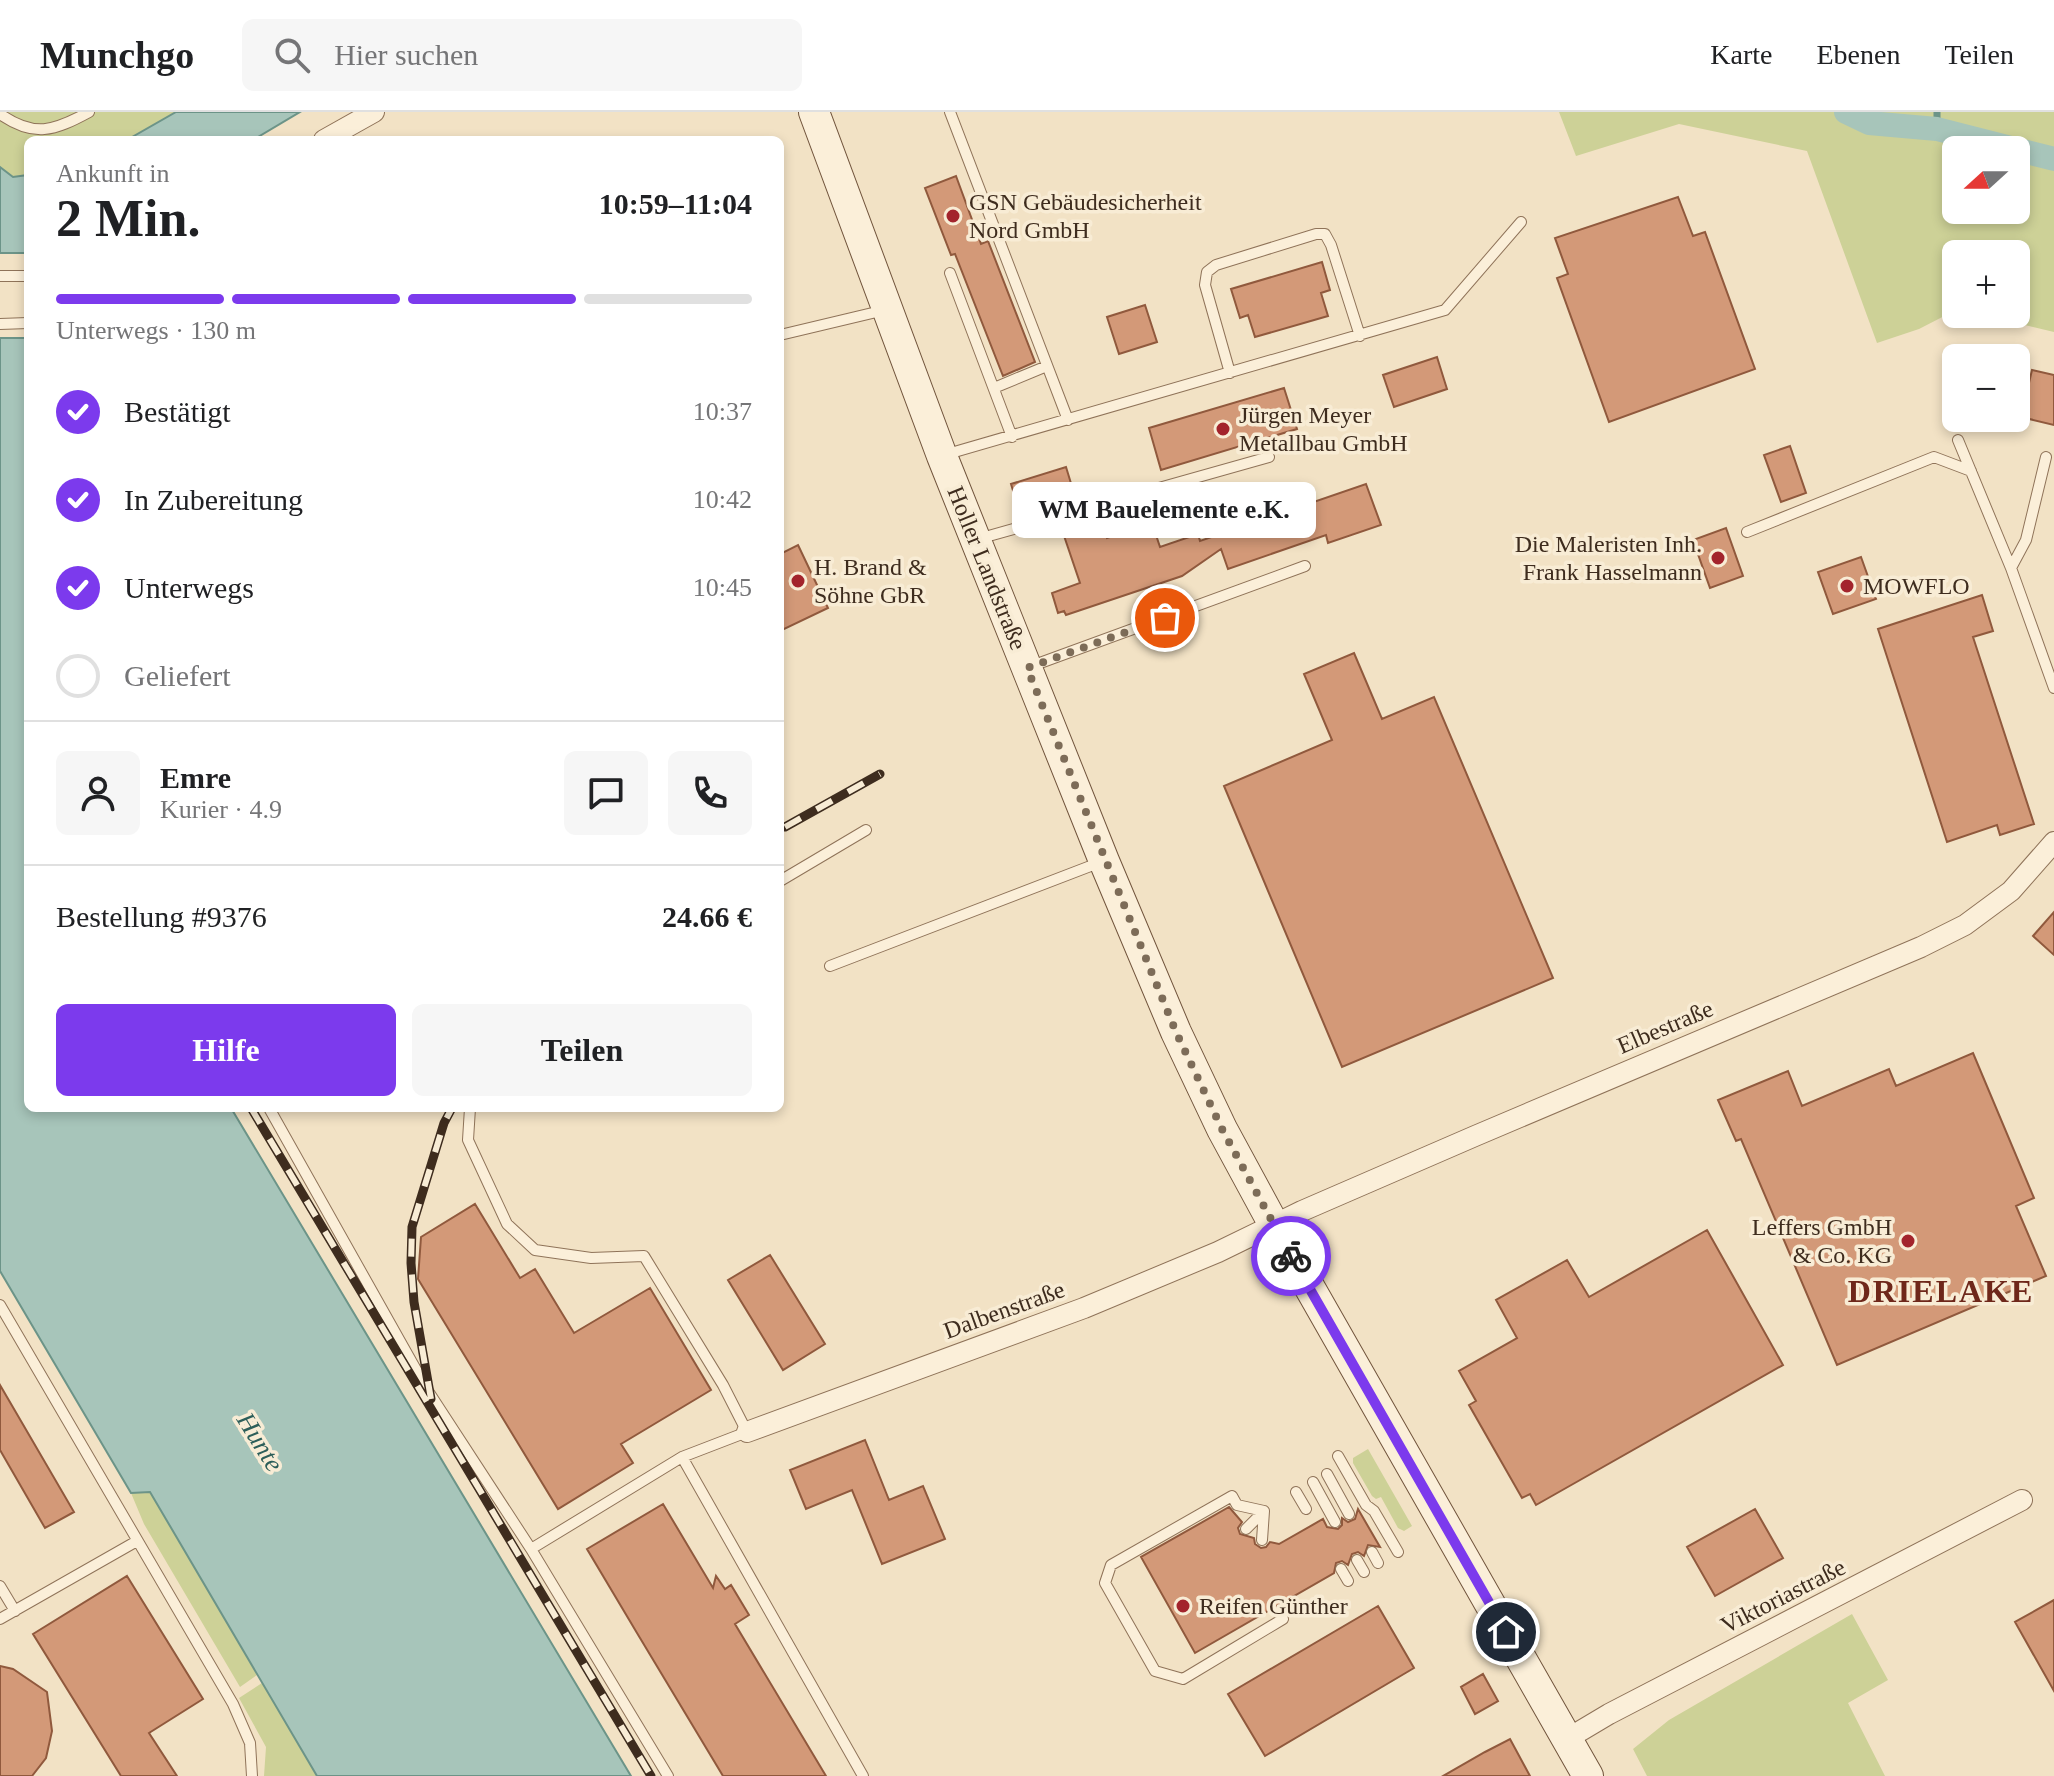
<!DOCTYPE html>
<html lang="de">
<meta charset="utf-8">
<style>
:root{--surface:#fff;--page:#f6f6f6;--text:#202124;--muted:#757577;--line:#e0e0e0;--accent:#7c3aed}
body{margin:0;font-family:Georgia,serif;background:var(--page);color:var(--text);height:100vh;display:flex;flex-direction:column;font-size:30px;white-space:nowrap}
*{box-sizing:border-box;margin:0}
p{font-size:26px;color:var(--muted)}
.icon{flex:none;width:44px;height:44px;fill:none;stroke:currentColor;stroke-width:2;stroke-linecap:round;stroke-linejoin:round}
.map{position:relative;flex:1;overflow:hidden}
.details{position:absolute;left:24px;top:24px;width:760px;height:976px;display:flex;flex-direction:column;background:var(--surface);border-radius:12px;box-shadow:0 4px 12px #0003}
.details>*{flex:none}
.needle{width:52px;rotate:249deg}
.buttons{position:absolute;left:1942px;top:24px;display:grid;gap:16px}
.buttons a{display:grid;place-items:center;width:88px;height:88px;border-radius:12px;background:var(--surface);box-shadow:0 4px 12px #0003;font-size:40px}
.pin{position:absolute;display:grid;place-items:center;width:68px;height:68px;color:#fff;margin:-34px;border:4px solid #fff;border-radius:50%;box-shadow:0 2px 8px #0007}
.courier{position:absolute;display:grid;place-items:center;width:80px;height:80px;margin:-40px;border:6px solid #7c3aed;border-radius:50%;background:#fff;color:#222;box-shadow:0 2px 10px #0007}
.bubble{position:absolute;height:56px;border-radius:12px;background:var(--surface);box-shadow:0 4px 12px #0003;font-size:26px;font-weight:700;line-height:56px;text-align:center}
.head em{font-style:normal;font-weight:700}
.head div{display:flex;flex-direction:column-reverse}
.head{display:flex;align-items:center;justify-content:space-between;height:136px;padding:0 32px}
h1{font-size:52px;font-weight:700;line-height:60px}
.bar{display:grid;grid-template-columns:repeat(4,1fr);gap:12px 8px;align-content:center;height:96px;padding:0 32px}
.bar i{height:10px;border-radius:6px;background:var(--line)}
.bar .active{background:var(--accent)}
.bar p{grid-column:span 4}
.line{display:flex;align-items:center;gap:20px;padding:0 32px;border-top:2px solid var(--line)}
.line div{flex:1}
.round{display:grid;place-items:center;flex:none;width:84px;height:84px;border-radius:12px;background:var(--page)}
ol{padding:0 32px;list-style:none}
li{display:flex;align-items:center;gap:24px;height:88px}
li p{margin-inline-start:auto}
li .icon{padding:8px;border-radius:50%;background:var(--accent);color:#fff;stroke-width:4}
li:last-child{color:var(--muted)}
li i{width:44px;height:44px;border:4px solid var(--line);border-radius:50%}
.button{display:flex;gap:16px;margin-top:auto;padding:16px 32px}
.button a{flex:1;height:92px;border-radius:12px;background:var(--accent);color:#fff;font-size:32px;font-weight:700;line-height:92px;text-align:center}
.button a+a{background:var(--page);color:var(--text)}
header{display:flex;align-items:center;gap:48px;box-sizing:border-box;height:112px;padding:0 40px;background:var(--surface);border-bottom:2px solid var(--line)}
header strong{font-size:38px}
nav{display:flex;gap:44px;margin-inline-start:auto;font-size:28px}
.search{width:560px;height:72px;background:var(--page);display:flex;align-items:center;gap:20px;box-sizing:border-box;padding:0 28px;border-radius:12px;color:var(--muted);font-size:30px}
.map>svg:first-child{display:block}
</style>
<header>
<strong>Munchgo</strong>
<div class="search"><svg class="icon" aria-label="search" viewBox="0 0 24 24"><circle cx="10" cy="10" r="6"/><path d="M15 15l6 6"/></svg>Hier suchen</div>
<nav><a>Karte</a><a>Ebenen</a><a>Teilen</a></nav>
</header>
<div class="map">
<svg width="2054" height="1664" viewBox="0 0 2054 1664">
<rect width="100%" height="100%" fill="#f2e2c5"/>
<!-- green -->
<path fill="#cdd197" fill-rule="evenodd" d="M0,0H176L127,28H28V63L13,65L0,55Z
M1559,0H2054V220L1980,202H2016V142H1956V198L1919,217L1877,231L1807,39L1679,12L1576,44ZM1956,38H2016V98H1956Z
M1368,1337L1412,1414L1404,1419L1398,1416L1381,1385L1376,1387L1372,1384L1353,1351V1346Z
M150,1379L257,1563L240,1575L144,1412L131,1381Z
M1852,1502L1888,1568L1848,1591L1885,1664H1647L1633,1637L1669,1608Z
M262,1571L317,1664H264L266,1635L239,1586Z"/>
<!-- water -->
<path fill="#a7c5ba" stroke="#6c9488" stroke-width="2" d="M176,0H300L253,28H127Z
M0,55L13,65L28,63V140L25,141H0Z
M0,226H28V996H231L631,1664H317L150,1380L131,1381L0,1159Z"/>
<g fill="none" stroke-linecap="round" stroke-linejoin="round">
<!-- stream -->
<path stroke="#6c9488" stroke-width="7" d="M1937,17V0"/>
<!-- canal -->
<path stroke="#a7c5ba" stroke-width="24" d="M1846,0L1869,11L1937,17L2054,47"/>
</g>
<!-- building -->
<path fill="#d39978" stroke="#90593d" stroke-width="2" d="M956,64L981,132L988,129L1035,250L1003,264L955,142L951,143L925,76Z
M1678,85L1693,124L1705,120L1755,257L1609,310L1557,166L1568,162L1555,126Z
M1322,150L1330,178L1321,181L1328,204L1255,225L1248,203L1240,206L1231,177Z
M1145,193L1157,230L1119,242L1107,205Z
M1437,245L1447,277L1394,295L1383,263Z
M2032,258L2054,263V313L2021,305Z
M1284,276L1297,317L1161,358L1149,316Z
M1790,334L1806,381L1781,390L1764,343Z
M1066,355L1077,391L1021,405L1011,372Z
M1366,372L1381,413L1328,431L1326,423L1228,457L1221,437L1182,464L1066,503L1064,499L1058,501L1052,481L1080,471L1060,412L1082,406L1085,417L1102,412L1107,426L1152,411L1160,435L1198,422L1200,429Z
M1726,416L1743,464L1710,476L1693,428Z
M798,433L828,496L780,519V442Z
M1861,445L1876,487L1833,502L1818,460Z
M1982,483L1993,519L1973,525L2034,712L2000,723L1997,713L1947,730L1878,517Z
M1354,541L1382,607L1434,585L1553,866L1342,955L1224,674L1332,628L1304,562Z
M2054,800V843L2033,824Z
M1973,941L2034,1086L2016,1094L2046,1164L1837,1253L1741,1027L1736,1029L1718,988L1788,959L1802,994L1889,957L1896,974Z
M475,1092L520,1166L535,1157L574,1221L650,1176L711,1278L621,1332L633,1351L558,1397L418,1167L421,1125Z
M1707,1118L1783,1253L1536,1393L1530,1382L1522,1386L1469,1293L1476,1289L1459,1259L1517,1226L1496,1188L1567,1148L1589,1185Z
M770,1143L825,1232L783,1258L728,1168Z
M0,1273L74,1400L45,1416L0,1338Z
M865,1328L889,1388L923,1374L945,1427L882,1452L852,1378L806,1397L790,1358Z
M663,1392L713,1476L716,1464L725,1477L731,1473L749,1503L735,1512L826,1664H723L637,1521L587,1437Z
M1229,1395L1242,1410L1238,1416L1240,1422L1254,1426L1255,1432L1261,1436L1266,1435L1270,1430L1279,1432L1323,1407L1327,1415L1338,1417L1342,1413V1406L1348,1410L1355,1407L1358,1397L1380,1435L1368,1433L1364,1444L1358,1440L1352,1442L1348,1453L1342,1449L1336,1451L1334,1461L1195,1541L1141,1445Z
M1755,1397L1783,1446L1715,1484L1687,1435Z
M127,1464L203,1587L149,1621L177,1664H121L33,1522Z
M2054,1488V1579L2015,1510Z
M1378,1494L1414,1556L1265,1644L1228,1582Z
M0,1554L13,1557L47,1580L52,1619L46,1646L32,1664H0Z
M1483,1562L1498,1589L1475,1602L1461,1575Z
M1510,1627L1530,1664H1443L1485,1640Z"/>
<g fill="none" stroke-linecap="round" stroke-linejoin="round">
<!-- lane casing -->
<g stroke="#8f7359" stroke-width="12">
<path id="lane" d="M950,0L1068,308
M0,2C34,26 54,19 89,0
M950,161L1012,325
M0,164H28
M0,212L28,211
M780,223L885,198
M1230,261L1205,173L1207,160L1216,153L1316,122H1325L1331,133L1360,224
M994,276L1047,254
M1958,328L2011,456L2054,576
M944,343L1445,198L1521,110
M1747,420L1934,345L1971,359
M978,427L1269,345
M2011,456L2026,428L2046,345
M1029,555L1305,454
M780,769L866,718
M830,854L1101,750
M269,996L428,1279L531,1437L668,1664
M470,996L468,1028L507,1112L535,1138L591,1146L644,1144L723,1273L747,1320L682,1345L531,1437
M0,1193L233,1592L250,1631L252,1664
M1338,1344L1366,1393L1374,1399L1398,1440
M682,1345L863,1664
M1327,1362L1349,1402
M1313,1370L1335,1410
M1296,1380L1306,1397
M1264,1399L1237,1393L1232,1384L1111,1453L1105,1471L1155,1559L1183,1567L1283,1507
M1246,1417L1264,1399
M1262,1428L1264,1399
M1372,1440L1378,1451
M1357,1448L1364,1460
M1341,1457L1348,1469
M0,1474L15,1499
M0,1507L137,1429"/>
</g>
<!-- street casing -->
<g stroke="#8f7359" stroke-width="22">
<path id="street" d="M324,28L374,0
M747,1320L1084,1196L1218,1140L1302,1099L1475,1024L1921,835L1965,813L2011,779L2054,730
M1567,1627L1609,1602L2022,1388"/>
</g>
<!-- secondary casing -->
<g stroke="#71543c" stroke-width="32">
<path id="secondary" d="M814,0L942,344L1104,749L1176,920L1222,1017L1274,1113L1588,1664"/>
</g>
<!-- lane -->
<use href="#lane" stroke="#fbefd9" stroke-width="10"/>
<!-- street -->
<use href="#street" stroke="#fbefd9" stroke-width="20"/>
<!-- secondary -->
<use href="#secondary" stroke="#fbefd9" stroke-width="30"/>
<!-- rail casing -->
<g stroke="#3e2c1e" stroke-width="9">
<path id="rail" d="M785,715L880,662
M251,996L651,1664
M431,1287L414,1190L411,1151L412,1115L444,1011L452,996"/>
</g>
<!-- rail -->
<use href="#rail" stroke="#f8ecd5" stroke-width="6" stroke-dasharray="18" stroke-linecap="butt"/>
</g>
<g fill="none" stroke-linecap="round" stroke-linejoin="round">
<!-- done -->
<path stroke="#7d6c58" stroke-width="8" stroke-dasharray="0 14.4" d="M1165,506L1027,556L1176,920L1222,1017L1291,1144"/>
<!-- route -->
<path stroke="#7c3aed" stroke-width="10" d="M1291,1144L1506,1520"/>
</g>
<!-- markers -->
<g fill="#a3242c" stroke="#f8ecd5" stroke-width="3">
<circle cx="953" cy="104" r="8"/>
<circle cx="1223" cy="317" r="8"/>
<circle cx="1718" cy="446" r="8"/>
<circle cx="798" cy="469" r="8"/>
<circle cx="1847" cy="474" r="8"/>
<circle cx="1908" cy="1129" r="8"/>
<circle cx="1183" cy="1494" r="8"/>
</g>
<g text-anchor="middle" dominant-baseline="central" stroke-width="7" stroke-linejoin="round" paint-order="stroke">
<!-- poi labels -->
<g font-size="24" fill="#3e2c1e" stroke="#f8ecd5" text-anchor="start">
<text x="969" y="90">GSN Gebäudesicherheit<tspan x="969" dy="28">Nord GmbH</tspan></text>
<text x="1239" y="303">Jürgen Meyer<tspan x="1239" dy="28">Metallbau GmbH</tspan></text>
<text x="1702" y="432" text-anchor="end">Die Maleristen Inh.<tspan x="1702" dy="28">Frank Hasselmann</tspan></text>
<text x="814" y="455">H. Brand &amp;<tspan x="814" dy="28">Söhne GbR</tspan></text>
<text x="1863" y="474">MOWFLO</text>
<text x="1892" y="1115" text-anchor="end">Leffers GmbH<tspan x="1892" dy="28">&amp; Co. KG</tspan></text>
<text x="1199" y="1494">Reifen Günther</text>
</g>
<!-- street labels -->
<g font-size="24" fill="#3e2c1e" stroke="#f8ecd5">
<text transform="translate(987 456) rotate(68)">Holler Landstraße</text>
<text transform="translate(1665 915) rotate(-23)">Elbestraße</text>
<text transform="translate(1004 1198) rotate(-20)">Dalbenstraße</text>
<text transform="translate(1783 1484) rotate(-27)">Viktoriastraße</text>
</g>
<!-- water labels -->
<g font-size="26" font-style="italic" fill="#2c5e59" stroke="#f8ecd5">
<text transform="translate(260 1330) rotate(58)">Hunte</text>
</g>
<!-- district labels -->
<g font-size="32" font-weight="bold" letter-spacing="2" fill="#6e271a" stroke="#f8ecd5">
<text x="1941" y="1179">DRIELAKE</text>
</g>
</g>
</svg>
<div class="buttons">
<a><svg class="needle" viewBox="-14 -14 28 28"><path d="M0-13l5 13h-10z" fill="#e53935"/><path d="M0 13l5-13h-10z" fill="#757577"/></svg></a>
<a>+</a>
<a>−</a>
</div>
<div class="pin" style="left:1165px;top:506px;background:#ea580c"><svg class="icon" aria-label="bag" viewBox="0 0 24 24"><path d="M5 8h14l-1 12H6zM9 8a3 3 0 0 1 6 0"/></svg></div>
<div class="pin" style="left:1506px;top:1520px;background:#1f2937"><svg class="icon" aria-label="home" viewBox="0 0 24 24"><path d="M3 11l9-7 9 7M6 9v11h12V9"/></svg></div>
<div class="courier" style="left:1291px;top:1144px"><svg class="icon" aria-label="bike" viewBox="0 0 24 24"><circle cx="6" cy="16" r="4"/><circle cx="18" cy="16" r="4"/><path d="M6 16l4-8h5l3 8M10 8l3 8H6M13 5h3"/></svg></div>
<div class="bubble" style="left:1012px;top:370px;width:304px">WM Bauelemente e.K.</div>
<section class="details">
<div class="head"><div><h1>2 Min.</h1><p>Ankunft in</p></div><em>10:59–11:04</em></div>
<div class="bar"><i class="active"></i><i class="active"></i><i class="active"></i><i></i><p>Unterwegs · 130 m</p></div>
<ol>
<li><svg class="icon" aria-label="check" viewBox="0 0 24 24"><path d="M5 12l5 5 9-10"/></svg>Bestätigt<p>10:37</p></li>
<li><svg class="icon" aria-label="check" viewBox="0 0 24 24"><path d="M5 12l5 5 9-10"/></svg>In Zubereitung<p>10:42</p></li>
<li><svg class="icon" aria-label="check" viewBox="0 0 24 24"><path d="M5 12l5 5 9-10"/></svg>Unterwegs<p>10:45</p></li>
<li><i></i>Geliefert</li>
</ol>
<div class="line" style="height:144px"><a class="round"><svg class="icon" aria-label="person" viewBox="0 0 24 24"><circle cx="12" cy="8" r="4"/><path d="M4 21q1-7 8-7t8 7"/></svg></a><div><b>Emre</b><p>Kurier · 4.9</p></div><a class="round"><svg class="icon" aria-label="chat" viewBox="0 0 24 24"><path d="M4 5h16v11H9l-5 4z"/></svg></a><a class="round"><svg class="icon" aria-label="phone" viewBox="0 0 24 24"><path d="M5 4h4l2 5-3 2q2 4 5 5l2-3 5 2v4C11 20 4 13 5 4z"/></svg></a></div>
<div class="line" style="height:104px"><div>Bestellung #9376</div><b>24.66 €</b></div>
<div class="button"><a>Hilfe</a><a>Teilen</a></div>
</section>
</div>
